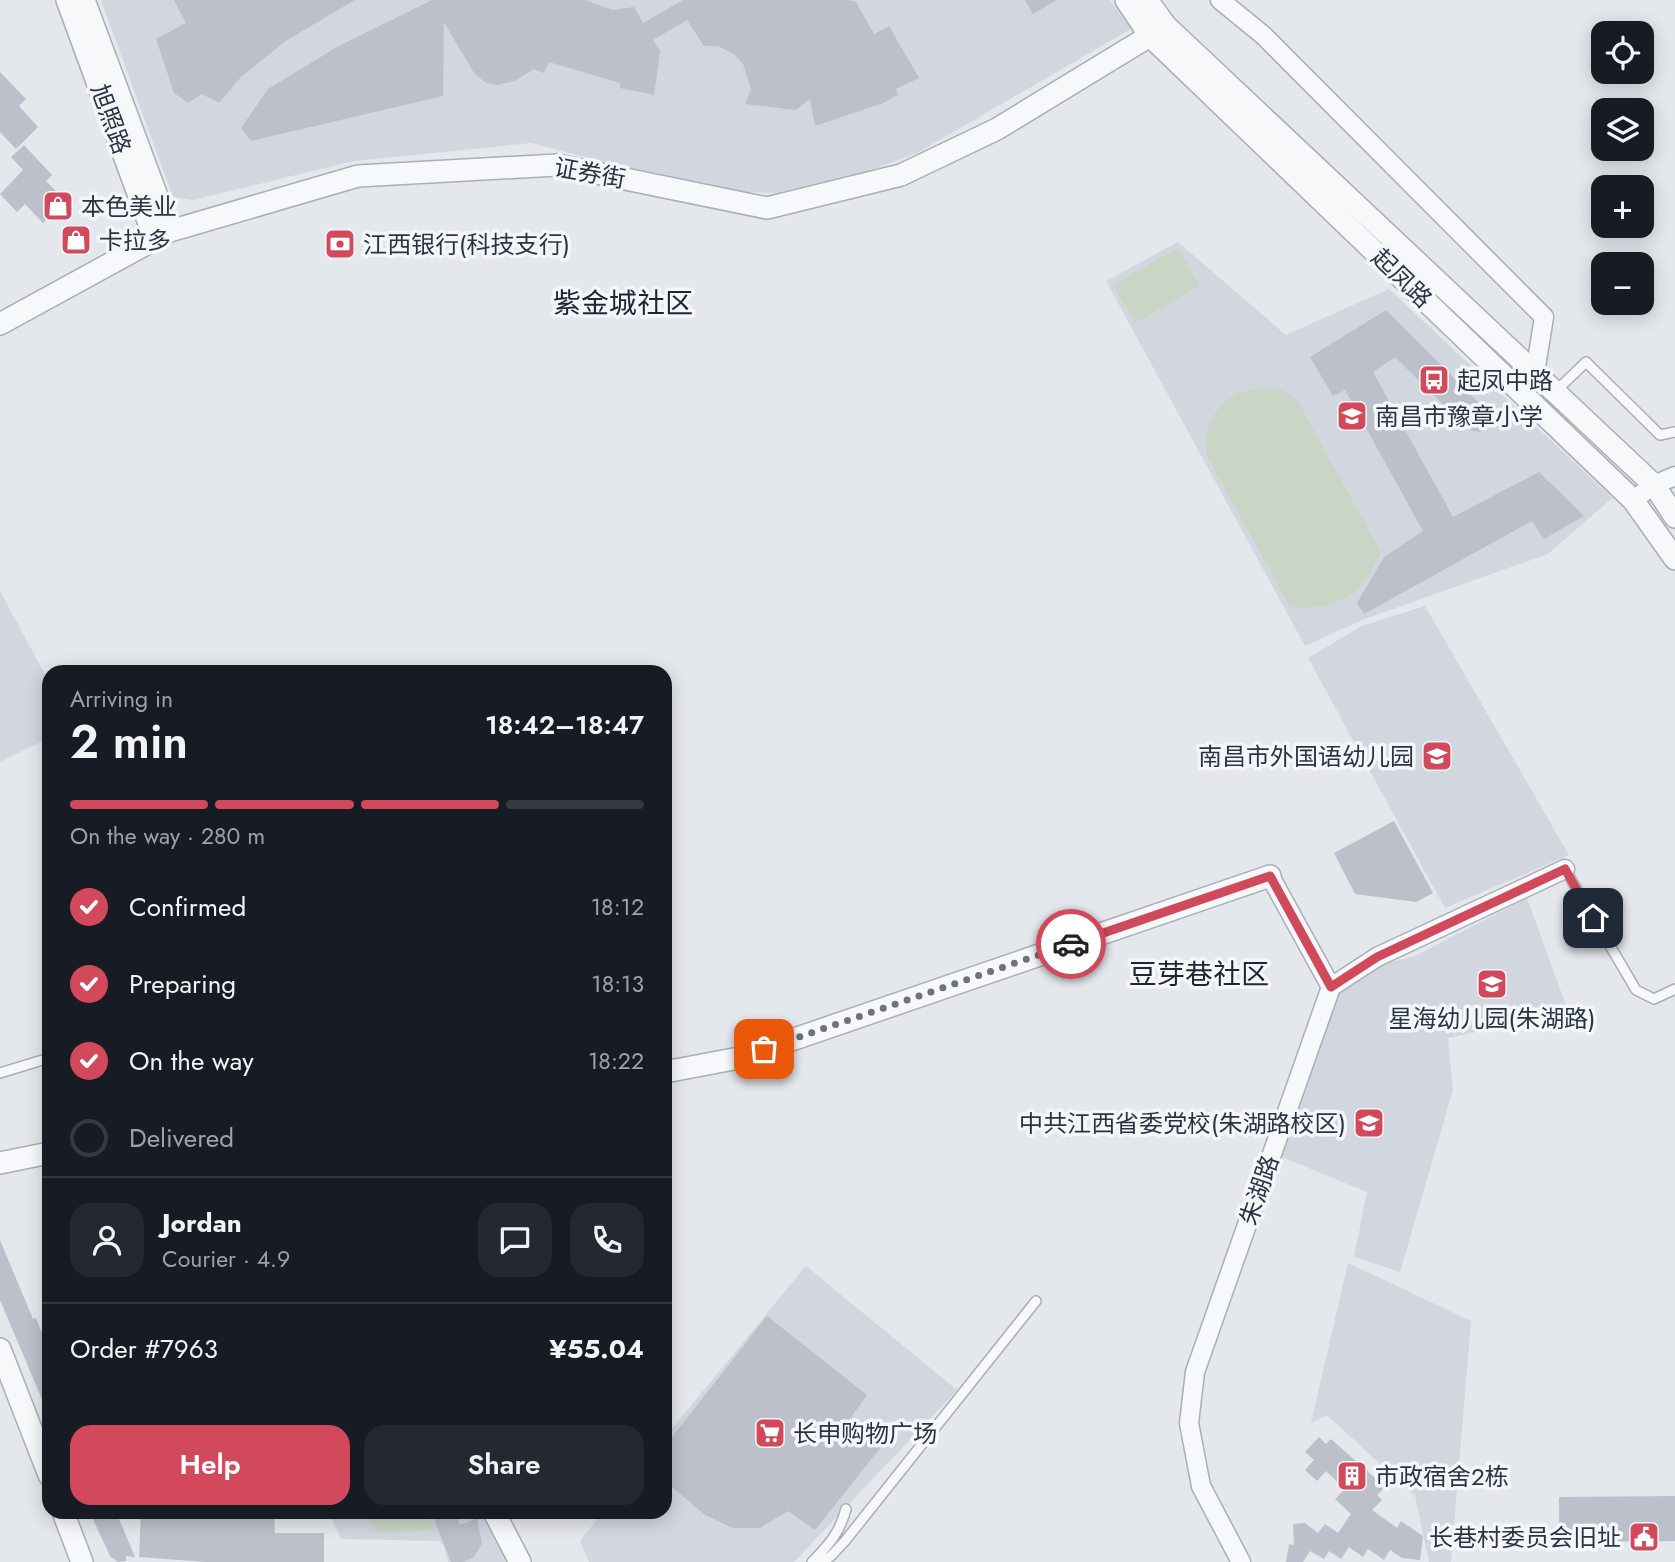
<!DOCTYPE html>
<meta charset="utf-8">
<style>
:root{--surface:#171b24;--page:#242831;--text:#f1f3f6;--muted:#9ea1a6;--line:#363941;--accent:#d1495b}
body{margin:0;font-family:Jost,"Noto Sans SC",sans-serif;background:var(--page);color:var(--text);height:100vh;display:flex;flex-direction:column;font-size:26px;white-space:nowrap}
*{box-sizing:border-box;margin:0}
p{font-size:23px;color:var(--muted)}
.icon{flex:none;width:38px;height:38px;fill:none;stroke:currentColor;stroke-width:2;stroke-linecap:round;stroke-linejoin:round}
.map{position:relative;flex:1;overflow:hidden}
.drawer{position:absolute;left:42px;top:665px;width:630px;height:854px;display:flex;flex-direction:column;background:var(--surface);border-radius:21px;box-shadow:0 4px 18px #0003}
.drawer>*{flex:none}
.controls{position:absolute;left:1591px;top:21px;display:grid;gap:14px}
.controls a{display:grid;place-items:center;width:63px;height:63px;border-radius:14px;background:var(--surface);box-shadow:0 4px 18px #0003;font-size:35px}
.pin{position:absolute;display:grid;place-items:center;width:60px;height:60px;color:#fff;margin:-30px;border-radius:14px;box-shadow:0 4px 10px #0006}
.courier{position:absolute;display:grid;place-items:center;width:70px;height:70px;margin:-35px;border:5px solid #d1495b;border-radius:50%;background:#fff;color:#222;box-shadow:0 2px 9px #0007}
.headline em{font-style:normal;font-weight:600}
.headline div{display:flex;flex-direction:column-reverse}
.headline{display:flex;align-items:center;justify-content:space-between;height:119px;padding:0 28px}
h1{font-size:46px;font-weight:600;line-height:52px}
.bar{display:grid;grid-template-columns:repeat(4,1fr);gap:10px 7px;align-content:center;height:84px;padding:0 28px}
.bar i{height:9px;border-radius:5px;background:var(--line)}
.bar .current{background:var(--accent)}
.bar p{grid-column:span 4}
.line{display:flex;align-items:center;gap:18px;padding:0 28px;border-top:2px solid var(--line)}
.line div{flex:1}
.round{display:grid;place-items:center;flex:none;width:74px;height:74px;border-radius:21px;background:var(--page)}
ol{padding:0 28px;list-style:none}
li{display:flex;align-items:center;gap:21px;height:77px}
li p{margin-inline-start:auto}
li .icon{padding:7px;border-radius:50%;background:var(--accent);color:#fff;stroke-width:4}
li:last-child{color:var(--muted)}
li i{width:38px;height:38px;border:4px solid var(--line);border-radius:50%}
.primary-button{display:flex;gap:14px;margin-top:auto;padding:14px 28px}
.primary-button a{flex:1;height:80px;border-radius:21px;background:var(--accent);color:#fff;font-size:28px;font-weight:600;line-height:80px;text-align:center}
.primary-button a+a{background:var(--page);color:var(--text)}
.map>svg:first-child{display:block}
</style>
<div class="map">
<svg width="1675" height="1562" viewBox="0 0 1675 1562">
<rect width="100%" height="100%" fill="#e4e7ec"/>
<!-- built -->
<path fill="#d2d6de" d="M101,0H1110L1131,29L917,153L871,170L776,193L741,192L694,185L531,143L354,161L193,200L173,197Z
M1178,242L1286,335L1389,289L1612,498L1548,554L1362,620L1305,646L1106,281Z
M0,591L49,682V738L0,762Z
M1425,606L1569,855L1445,908L1308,658L1362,626Z
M1527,898L1568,1011L1448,1038L1453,1090L1400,1272L1354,1257L1367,1192L1282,1157L1337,995L1383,964L1415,956Z
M1348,1263L1471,1321L1451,1562H1429L1415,1496L1327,1415L1311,1423Z
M806,1266L957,1390L794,1562H589L580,1541L603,1512H665V1437Z
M329,1512H486L511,1562H448L444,1546L439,1541L341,1539Z"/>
<!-- green -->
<path fill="#c9d6c5" d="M1178,248L1200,286L1135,323L1113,285Z
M1260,388L1280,389L1296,398L1381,552C1363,595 1335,611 1290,607L1207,456C1202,419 1223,392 1260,388Z
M367,1512H428L435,1530L377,1533Z"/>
<!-- building -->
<path fill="#bbc0ca" d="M174,0H355L287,40L241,77L219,103L202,94L188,103L174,93L156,39L186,23Z
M432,0H584L613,10L634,7L643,23L683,0H848L856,2L874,34L889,26L919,78L896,89L898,95L883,103L815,126L810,99L796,110L745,104L751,89L743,64L735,55L718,46H704L687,20L653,40L660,51L654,95L620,88V83L549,62L544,73L534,69L515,81L497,85L486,83L474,73L444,22L443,96L251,141L241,128L268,89L337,47Z
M1025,0H1057L1033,14Z
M0,72L26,99L19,106L38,127L16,149L0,132Z
M24,145L52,175L46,181L66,201L43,223L25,204L17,212L0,194L23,170L11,157Z
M1386,310L1489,413V427L1480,432L1469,430L1395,357L1373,372L1453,517L1539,472L1584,516L1544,539L1532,521L1364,614L1357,603L1384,557L1423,531L1345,390L1333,396L1310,357Z
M1394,821L1433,893L1416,902L1355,894L1334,853Z
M0,1240L33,1319L36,1318L49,1351V1416L0,1300Z
M767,1316L867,1395L849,1420L881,1447L815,1530L788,1511L760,1528H733L705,1515L665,1481V1446Z
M1319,1437L1326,1444L1331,1439L1385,1487L1377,1495L1382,1500L1372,1510L1397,1528L1401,1521L1423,1536L1420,1560L1402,1558L1390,1550L1384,1560L1368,1549L1363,1557L1349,1547L1341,1559L1329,1551L1324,1559L1310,1551L1303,1562H1286L1289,1544L1294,1545L1293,1524L1305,1523L1318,1533L1325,1524L1338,1533L1351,1514L1335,1499L1345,1489L1326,1471L1317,1481L1305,1470L1314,1460L1305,1452Z
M1675,1496V1541L1559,1542V1497Z
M97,1512H116L135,1557L126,1556V1561L118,1562L110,1556L91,1515Z
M141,1512H274L275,1533H324V1562H206L139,1557Z
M431,1512H455L460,1525L477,1518L482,1544L473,1558L463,1562H451Z"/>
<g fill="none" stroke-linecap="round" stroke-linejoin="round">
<!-- service casing -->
<g stroke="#a9aeb7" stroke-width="12">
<path id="service" d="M1556,391L1586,362L1660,435L1675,432
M1565,869L1636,990L1654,999L1675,989
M0,1073L49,1058
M812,1562C829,1545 840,1532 846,1509
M822,1562L831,1556L845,1541L1036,1301"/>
</g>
<!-- minor casing -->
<g stroke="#a9aeb7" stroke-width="21">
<path id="minor" d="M1220,0L1263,35L1544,317L1535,373
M1633,500L1654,485L1675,476
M1270,876L1331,987
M1241,1562L1201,1486L1189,1423L1195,1372L1331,987L1377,957L1565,869"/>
</g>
<!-- tertiary casing -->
<g stroke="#a9aeb7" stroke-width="24">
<path id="tertiary" d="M67,0L154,237
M84,0L170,231
M1126,0L1150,36L1633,500L1675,559
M1147,0L1166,26L1654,485L1675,517
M0,324L170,231L358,176L557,165L767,208L901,175L997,129L1166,26
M665,1072L739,1058L1270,876
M0,1163L49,1153
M0,1349L49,1475
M63,1512L82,1562
M494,1512L520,1562"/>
</g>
<!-- service -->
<use href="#service" stroke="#f7f8fa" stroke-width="9"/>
<!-- minor -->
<use href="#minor" stroke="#f7f8fa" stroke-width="18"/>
<!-- tertiary -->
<use href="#tertiary" stroke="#f7f8fa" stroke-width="21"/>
</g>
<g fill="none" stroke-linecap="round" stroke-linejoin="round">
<!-- done -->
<path stroke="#6c737f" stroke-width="7" stroke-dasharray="0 12.6" d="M764,1049L1071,944"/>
<!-- route -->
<path stroke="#d1495b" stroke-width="9" d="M1071,944L1270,876L1331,987L1377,957L1565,869L1593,918"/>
</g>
<!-- icons -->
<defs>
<g id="shop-square" transform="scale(1.575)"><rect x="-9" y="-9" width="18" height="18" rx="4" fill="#d1495b" stroke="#f4f6f9"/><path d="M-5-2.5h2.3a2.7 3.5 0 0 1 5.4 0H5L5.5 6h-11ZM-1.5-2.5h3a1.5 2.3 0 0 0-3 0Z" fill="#fff"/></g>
<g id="bank-square" transform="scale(1.575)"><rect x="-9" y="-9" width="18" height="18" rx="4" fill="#d1495b" stroke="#f4f6f9"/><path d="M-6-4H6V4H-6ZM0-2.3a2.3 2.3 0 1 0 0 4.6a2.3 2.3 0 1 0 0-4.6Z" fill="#fff"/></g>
<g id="bus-square" transform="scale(1.575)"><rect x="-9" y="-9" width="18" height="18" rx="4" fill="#d1495b" stroke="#f4f6f9"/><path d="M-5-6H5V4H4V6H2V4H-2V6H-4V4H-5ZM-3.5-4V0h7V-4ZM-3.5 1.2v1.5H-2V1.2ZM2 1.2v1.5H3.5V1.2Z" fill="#fff"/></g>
<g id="school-square" transform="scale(1.575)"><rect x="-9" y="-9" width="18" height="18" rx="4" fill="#d1495b" stroke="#f4f6f9"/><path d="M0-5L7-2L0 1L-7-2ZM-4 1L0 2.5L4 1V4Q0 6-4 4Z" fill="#fff"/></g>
<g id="university-square" transform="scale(1.575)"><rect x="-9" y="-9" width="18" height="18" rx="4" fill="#d1495b" stroke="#f4f6f9"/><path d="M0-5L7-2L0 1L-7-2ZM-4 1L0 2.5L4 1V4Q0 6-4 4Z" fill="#fff"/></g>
<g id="supermarket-square" transform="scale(1.575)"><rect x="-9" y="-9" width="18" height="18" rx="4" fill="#d1495b" stroke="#f4f6f9"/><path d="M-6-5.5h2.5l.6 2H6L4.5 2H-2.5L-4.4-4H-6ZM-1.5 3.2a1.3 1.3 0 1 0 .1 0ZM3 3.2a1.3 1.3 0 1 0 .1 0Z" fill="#fff"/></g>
<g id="building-square" transform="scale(1.575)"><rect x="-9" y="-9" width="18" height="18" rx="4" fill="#d1495b" stroke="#f4f6f9"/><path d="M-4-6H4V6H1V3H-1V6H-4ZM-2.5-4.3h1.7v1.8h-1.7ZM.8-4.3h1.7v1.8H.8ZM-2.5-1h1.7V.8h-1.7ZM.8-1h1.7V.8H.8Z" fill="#fff"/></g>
<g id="civic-square" transform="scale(1.575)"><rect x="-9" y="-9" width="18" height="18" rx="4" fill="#d1495b" stroke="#f4f6f9"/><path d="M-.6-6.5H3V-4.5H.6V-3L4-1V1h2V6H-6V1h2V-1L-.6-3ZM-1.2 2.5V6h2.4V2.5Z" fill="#fff"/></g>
</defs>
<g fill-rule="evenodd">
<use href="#shop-square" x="58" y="206"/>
<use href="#shop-square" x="76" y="240"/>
<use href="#bank-square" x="340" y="244"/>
<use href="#bus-square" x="1434" y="380"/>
<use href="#school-square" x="1352" y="416"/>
<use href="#school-square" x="1437" y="756"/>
<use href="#school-square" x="1492" y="984"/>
<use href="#university-square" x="1369" y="1123"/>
<use href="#supermarket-square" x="770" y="1433"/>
<use href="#building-square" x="1352" y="1476"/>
<use href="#civic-square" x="1644" y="1537"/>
</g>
<g text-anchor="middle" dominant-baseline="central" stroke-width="7" stroke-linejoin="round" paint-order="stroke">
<!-- street labels -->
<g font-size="24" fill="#2b3445" stroke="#f4f6f9">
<text transform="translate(111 119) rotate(70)">旭照路</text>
<text transform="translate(590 173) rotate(10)">证券街</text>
<text transform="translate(1402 278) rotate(44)">起凤路</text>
<text transform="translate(1259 1190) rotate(-71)">朱湖路</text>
</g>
<!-- poi labels -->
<g font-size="24" fill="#2b3445" stroke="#f4f6f9" text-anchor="start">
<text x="81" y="206">本色美业</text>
<text x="99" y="240">卡拉多</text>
<text x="363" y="244">江西银行(科技支行)</text>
<text x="1457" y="380">起凤中路</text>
<text x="1375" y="416">南昌市豫章小学</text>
<text x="1414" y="756" text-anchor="end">南昌市外国语幼儿园</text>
<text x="1492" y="1018" text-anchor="middle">星海幼儿园(朱湖路)</text>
<text x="1346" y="1123" text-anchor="end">中共江西省委党校(朱湖路校区)</text>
<text x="793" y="1433">长申购物广场</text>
<text x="1375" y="1476">市政宿舍2栋</text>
<text x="1621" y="1537" text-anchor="end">长巷村委员会旧址</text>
</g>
<!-- quarter labels -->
<g font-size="28" fill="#1d2536" stroke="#f4f6f9">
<text x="623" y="303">紫金城社区</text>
<text x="1199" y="974">豆芽巷社区</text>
</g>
</g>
</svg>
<div class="controls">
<a><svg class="icon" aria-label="locate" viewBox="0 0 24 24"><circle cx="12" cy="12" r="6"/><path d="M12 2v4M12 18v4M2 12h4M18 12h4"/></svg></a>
<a><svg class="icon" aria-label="layers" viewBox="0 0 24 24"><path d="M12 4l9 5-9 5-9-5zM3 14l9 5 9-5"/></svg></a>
<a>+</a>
<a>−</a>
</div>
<div class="pin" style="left:764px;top:1049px;background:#ea580c"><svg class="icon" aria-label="bag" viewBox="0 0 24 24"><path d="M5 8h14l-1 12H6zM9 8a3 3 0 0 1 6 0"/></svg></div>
<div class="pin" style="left:1593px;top:918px;background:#1f2937"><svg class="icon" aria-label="home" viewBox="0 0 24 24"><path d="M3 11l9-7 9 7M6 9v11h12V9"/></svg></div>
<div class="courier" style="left:1071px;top:944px"><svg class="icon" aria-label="car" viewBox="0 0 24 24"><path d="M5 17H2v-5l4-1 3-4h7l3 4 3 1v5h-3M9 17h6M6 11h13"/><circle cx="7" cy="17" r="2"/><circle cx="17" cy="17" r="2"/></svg></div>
<section class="drawer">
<div class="headline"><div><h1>2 min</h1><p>Arriving in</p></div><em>18:42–18:47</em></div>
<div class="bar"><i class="current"></i><i class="current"></i><i class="current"></i><i></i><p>On the way · 280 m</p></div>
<ol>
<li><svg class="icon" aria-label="check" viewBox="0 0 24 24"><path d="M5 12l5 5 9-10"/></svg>Confirmed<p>18:12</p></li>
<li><svg class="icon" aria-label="check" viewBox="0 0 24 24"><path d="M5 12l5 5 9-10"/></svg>Preparing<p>18:13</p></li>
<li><svg class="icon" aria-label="check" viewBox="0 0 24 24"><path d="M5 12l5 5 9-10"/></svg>On the way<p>18:22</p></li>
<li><i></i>Delivered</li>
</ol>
<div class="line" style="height:126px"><a class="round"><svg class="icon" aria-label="person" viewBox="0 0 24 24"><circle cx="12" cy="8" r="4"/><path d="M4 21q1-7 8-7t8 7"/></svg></a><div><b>Jordan</b><p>Courier · 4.9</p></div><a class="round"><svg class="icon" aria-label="chat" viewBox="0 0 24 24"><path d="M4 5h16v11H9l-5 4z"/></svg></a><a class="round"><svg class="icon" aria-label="phone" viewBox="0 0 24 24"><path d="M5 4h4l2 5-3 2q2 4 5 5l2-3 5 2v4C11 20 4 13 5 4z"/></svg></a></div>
<div class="line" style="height:91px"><div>Order #7963</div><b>¥55.04</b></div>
<div class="primary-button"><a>Help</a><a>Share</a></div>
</section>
</div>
